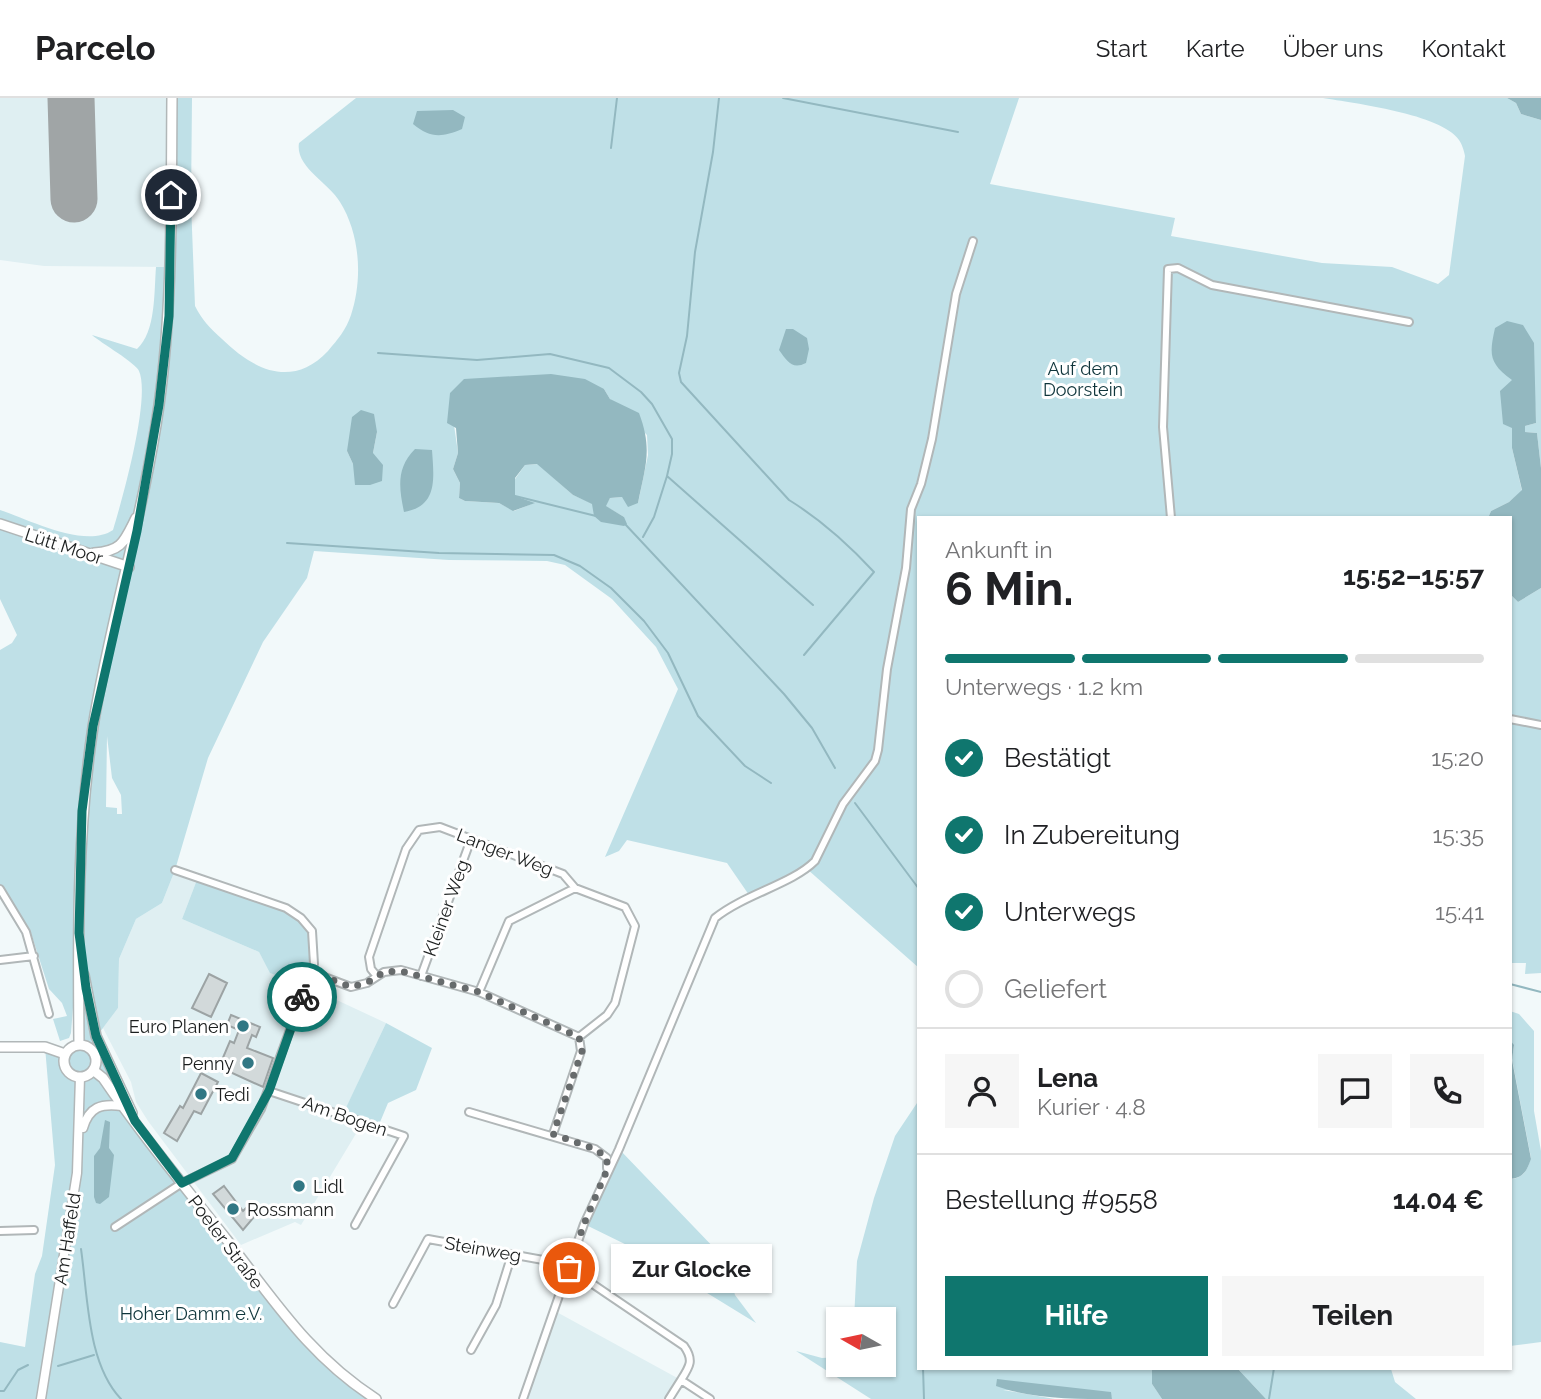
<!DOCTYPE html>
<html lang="de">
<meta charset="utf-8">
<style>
:root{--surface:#fff;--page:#f6f6f6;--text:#202124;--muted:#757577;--line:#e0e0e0;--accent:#0f766e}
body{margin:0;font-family:Raleway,sans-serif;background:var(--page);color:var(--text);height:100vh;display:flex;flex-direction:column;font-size:26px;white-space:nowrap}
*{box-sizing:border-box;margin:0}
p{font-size:23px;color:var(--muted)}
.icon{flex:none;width:38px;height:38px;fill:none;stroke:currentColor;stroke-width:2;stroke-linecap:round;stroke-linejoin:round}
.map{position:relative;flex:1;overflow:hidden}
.panel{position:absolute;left:917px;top:418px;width:595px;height:854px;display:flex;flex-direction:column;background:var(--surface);border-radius:0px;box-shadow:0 2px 5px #0004}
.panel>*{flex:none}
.needle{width:46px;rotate:279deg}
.tools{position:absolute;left:826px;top:1209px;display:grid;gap:14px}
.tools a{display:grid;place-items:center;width:70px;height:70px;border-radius:0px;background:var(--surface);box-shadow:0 2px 5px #0004;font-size:35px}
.pin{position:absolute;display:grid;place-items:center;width:60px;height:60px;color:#fff;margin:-30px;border:4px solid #fff;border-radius:50%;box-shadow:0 2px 7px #0007}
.courier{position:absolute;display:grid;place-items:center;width:70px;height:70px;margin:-35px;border:5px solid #0f766e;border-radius:50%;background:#fff;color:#222;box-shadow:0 2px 9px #0007}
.bubble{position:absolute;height:49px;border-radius:0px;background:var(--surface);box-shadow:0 2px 5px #0004;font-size:23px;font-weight:700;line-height:49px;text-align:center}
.head em{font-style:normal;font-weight:700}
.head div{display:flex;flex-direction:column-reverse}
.head{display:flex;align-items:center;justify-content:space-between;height:119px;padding:0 28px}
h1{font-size:46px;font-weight:700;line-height:52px}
.bar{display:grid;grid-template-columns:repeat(4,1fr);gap:10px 7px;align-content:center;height:84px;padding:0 28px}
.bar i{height:9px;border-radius:5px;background:var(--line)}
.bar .on{background:var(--accent)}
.bar p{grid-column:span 4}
.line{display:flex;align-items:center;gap:18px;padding:0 28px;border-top:2px solid var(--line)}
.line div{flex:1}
.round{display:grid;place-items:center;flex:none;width:74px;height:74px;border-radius:0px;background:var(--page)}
ol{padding:0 28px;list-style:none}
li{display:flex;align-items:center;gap:21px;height:77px}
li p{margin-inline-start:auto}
li .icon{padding:7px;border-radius:50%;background:var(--accent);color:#fff;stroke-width:4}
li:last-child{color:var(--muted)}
li i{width:38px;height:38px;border:4px solid var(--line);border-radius:50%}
.button{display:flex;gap:14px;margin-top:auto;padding:14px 28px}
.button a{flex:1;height:80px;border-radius:0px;background:var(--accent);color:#fff;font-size:28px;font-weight:700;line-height:80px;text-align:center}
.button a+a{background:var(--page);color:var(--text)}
header{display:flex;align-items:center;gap:42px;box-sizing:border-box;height:98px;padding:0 35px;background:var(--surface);border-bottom:2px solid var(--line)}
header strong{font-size:33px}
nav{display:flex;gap:38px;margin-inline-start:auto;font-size:24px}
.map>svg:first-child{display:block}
</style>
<header>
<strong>Parcelo</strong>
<nav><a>Start</a><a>Karte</a><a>Über uns</a><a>Kontakt</a></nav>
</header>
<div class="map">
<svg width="1541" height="1301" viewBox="0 0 1541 1301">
<rect width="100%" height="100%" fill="#f2f9fa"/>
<!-- built -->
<path fill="#dfeff2" d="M0,0H172L171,169L44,168L0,162Z
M175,772L198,779L182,821L259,854L271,875L311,890L386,925L341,1021L360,1029L301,1127L295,1124L241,1147L148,1023L136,1004L131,984L103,930L118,910L119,861L136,821L162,805Z
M553,1212L681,1282L669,1301H523Z"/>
<!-- green -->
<path fill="#bfe0e7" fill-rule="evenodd" d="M172,0H192L191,105L195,208C202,222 210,230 222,241C254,272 292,291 328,253C338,241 346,232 351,217C363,181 360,136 340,104C328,84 295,69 299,45L356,0H1019L990,86L1175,120L1171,138L1322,165L1392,169L1438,186L1449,177L1465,58C1464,53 1462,46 1459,42C1442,16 1353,5 1323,0H1507L1516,5L1521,16L1541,22V370L1537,335L1525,334V328L1536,325L1534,287L1513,282L1512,350L1522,393L1509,404L1491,413L1488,420H919V870L807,771L749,797L727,765L627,742L619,753L605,759L678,591L656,549L612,501L565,467L547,463L449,462L314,453L307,480L263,544L208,660L175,772L162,805L136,821L119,861L118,910L97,938L135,1023L311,1249L376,1301H0V1244L25,1249L35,1176L42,1158L55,1067L45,949L63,955L69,948L79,945L75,884L71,935L69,940L60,943L53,921L67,918L62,905L49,891L30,832L0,786V552L12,545L17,537L0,501V412C30,422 85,451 113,432C122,402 151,300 139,273C136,265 101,245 92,237L137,251C156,234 154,194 156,169H170ZM604,291L610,301L647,337L648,357L638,405L622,399L610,400L605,408L624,419L573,397L538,366L525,367L515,381V398L534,405L514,413L499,405L465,403L459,400L460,385L453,371L458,355L454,327ZM377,334L373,355L353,366L347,353ZM107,638L112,680L121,697L122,716H117V710L106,709Z
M1541,490V875L1525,876L1526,865H1510V496L1518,504Z
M198,779C225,789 302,808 312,835C318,852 310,871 306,888L270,875L259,854L182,821Z
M1510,913L1519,916L1534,933V1013L1541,1053V1244L1510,1248V1081C1524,1080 1527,1072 1531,1060L1512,961L1514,948L1510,942Z
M386,925L432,950L416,992L388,1005L378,1029L343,1016Z
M919,1002V1270L1152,1271V1286L1162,1301H1112L1110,1294L1003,1292L1055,1301H871L796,1253L822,1260L838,1259V1267H884V1222L854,1221L857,1163L874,1100L895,1038Z
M619,1051L719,1155L729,1174L735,1197L756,1225L637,1152L584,1126Z
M1238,1271H1391L1395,1284L1416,1301H1266Z"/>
<!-- water -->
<path fill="#93b8c0" d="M1507,0H1541V22L1521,16L1516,5Z
M453,12L465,19L462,31C441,40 430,40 413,26L417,13Z
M1507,223L1523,227L1534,245L1536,325L1525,328V334L1537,335L1541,370V490L1518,504L1510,496V420H1488L1491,413L1509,404L1522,392L1512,350V330L1503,326L1500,293L1512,282C1489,265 1489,257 1495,230Z
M786,231H793L807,240L809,251L806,265C792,272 787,263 779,252Z
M551,276L585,281L604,291L610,301L639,315C653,352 645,369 638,405L628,409L622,399L610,400L606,408L624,419L627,426L624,428L601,424L594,418L592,406L573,397L537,366L525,367L515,380V398L535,405L513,413L499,405L465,403L459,400L460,385L453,371L458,355L456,330L447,325L450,295L464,281Z
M361,312L374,316L377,334L373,355L383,367L382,383L370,387H355L353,366L347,353L352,319Z
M415,351L432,352C434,381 438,408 404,414C399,390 396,370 415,351Z
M1510,942L1514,947L1512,962L1531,1061C1527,1072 1524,1080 1510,1081Z
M105,1022L110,1024L109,1050L114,1057L109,1099L100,1106L96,1105L94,1099V1058L100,1050Z
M1152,1270L1238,1271L1266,1301H1162L1152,1286Z
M997,1281L1111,1294L1112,1301C1075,1301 1031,1301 996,1288Z"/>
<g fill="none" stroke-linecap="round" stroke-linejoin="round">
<!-- stream -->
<path stroke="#93b8c0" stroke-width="2" d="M719,0L713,54L695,154L687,238L679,275L681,284L789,402C820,421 849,447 874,474L804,557
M783,0L958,34
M611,50L617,0
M378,255L477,262L550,256L609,270L641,294L652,306L672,341V356L667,378L654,419L643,439
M667,378L813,507
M515,398L596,418
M625,426L784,596L812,630L835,670
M287,445L439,455L554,457L580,468L611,490L644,523L668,555L698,618L745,668L771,685
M855,705L919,791
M1510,886L1541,894
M81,1151C88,1199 87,1265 121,1301
M58,1268L94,1257
M923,1270L924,1301
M0,1293H4L18,1272L28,1267
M1269,1301L1274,1270"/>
<!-- runway -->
<path stroke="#a0a5a6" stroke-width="47" d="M71,0L74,101"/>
</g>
<!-- building -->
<path fill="#d2d9da" stroke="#9ca3a4" stroke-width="2" d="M209,876L227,885L211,919L192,910Z
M231,917L260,929L256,939L252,937L247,950L273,960L263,989L219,969L230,943L234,945L239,932L227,927Z
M201,975L218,984L201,1016L194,1013L177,1043L164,1035L180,1008L183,1010Z
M224,1088L243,1113L247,1109L254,1119L243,1132L213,1096Z"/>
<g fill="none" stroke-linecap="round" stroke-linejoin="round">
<!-- minor casing -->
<g stroke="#b1b7b8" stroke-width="10">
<path id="minor" d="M1171,420L1163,329L1168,171L1178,170L1212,187L1409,224
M1510,621L1541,627
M0,791L26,834L49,916
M0,862L34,858
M311,874L351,889L367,885L384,874L401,872L479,894L579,939L581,953L553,1036
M376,877L371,871L369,859L406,751L419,732L440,729L563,776L575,790L625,809L635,828L615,905L607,917L579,939
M421,878L471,741
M479,894L509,823L575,790
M269,993L404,1038L355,1127
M469,1014L595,1051L607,1060V1070
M115,1129L182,1085L232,1061L261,1011L314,866L312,833L301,820L286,810L175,772
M0,1133L34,1132
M393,1206L428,1141L554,1164L569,1170L684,1248C694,1262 690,1268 681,1282
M471,1252L496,1207L512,1156
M523,1301L584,1126L619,1051L715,820C745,796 792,786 815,763L843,706L875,663L878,652L887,571L906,470L911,411L921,386L932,341L956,196L973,143
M669,1301L681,1282L710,1301"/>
</g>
<!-- tertiary casing -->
<g stroke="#b1b7b8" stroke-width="11">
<path id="tertiary" d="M83,1030C89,1009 101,1005 122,1008
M41,1301L77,1075L80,979"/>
</g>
<!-- secondary casing -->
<g stroke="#b1b7b8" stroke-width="12">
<path id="secondary" d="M0,426L129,469
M94,455C122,453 124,444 136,420
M84,877L96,938L132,1015
M64 963a16 16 0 1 1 32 0a16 16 0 1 1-32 0Z
M79,947C78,841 77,735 93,629C110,521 144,416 159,307C173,205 171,103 172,0
M0,949H45L65,956
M93,972L103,980C141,1036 185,1089 227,1142C274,1202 309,1258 376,1301"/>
</g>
<!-- minor -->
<use href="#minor" stroke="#fff" stroke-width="6"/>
<!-- tertiary -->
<use href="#tertiary" stroke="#fff" stroke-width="8"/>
<!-- secondary -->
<use href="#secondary" stroke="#fff" stroke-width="9"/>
</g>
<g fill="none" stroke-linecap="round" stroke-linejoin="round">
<!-- done -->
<path stroke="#676b6c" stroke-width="7" stroke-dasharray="0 12.6" d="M302,899L312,874L351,889L367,885L384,874L401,873L479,894L579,939L582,953L553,1036L595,1051L607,1060V1072L584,1126L569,1170"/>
<!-- route -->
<path stroke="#0f766e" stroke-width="9" d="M171,97L169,218L159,307L137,433L93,628L82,713L79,835L86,890L96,938L135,1023L182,1085L232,1060L269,993L302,899"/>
</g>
<!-- markers -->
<g fill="#317784" stroke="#fff" stroke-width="2.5">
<circle cx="243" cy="928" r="7"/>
<circle cx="248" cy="965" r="7"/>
<circle cx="201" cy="996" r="7"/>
<circle cx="299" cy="1088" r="7"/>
<circle cx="233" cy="1111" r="7"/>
</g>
<g text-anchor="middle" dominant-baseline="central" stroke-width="6" stroke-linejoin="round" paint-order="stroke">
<!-- park labels -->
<g font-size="18" fill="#0f353b" stroke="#fff">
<text x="1083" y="270">Auf dem<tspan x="1083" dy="21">Doorstein</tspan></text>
<text x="191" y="1215">Hoher Damm e.V.</text>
</g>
<!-- street labels -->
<g font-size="18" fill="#1c1f1f" stroke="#fff">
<text transform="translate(64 448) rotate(18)">Lütt Moor</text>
<text transform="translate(505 754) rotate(21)">Langer Weg</text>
<text transform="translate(446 810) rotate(-70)">Kleiner Weg</text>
<text transform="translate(345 1018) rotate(19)">Am Bogen</text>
<text transform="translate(67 1141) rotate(-81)">Am Haffeld</text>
<text transform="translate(226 1144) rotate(53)">Poeler Straße</text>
<text transform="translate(483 1151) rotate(10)">Steinweg</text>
</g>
<!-- poi labels -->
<g font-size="18" fill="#1c1f1f" stroke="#fff" text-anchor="start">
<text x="229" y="928" text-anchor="end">Euro Planen</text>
<text x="234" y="965" text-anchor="end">Penny</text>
<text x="215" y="996">Tedi</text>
<text x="313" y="1088">Lidl</text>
<text x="247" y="1111">Rossmann</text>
</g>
</g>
</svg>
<div class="tools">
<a><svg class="needle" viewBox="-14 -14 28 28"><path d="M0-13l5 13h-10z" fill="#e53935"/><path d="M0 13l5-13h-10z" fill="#757577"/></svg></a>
</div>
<div class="pin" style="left:569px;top:1170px;background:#ea580c"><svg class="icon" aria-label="bag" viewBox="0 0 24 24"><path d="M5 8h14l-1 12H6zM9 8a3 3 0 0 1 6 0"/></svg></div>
<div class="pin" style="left:171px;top:97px;background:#1f2937"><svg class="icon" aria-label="home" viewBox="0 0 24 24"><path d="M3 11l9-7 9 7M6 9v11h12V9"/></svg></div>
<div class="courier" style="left:302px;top:899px"><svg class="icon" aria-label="bike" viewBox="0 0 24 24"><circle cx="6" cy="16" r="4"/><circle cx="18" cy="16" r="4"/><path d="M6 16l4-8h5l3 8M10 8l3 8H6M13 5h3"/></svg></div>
<div class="bubble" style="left:611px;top:1146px;width:161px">Zur Glocke</div>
<section class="panel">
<div class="head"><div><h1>6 Min.</h1><p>Ankunft in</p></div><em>15:52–15:57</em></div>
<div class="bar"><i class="on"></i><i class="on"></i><i class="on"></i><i></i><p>Unterwegs · 1.2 km</p></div>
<ol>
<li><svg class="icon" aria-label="check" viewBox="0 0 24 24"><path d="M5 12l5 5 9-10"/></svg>Bestätigt<p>15:20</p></li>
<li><svg class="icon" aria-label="check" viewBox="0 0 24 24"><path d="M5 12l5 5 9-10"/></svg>In Zubereitung<p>15:35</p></li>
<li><svg class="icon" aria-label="check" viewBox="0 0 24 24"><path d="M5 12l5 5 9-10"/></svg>Unterwegs<p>15:41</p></li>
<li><i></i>Geliefert</li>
</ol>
<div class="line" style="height:126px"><a class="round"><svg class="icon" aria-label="person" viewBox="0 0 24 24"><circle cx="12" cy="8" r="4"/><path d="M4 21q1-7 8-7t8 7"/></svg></a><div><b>Lena</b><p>Kurier · 4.8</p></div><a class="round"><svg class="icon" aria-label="chat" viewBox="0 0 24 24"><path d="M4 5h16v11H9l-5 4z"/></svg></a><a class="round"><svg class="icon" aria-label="phone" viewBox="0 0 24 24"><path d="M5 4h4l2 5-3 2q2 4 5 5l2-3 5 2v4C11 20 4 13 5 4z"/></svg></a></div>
<div class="line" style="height:91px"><div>Bestellung #9558</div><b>14.04 €</b></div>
<div class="button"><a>Hilfe</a><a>Teilen</a></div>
</section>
</div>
